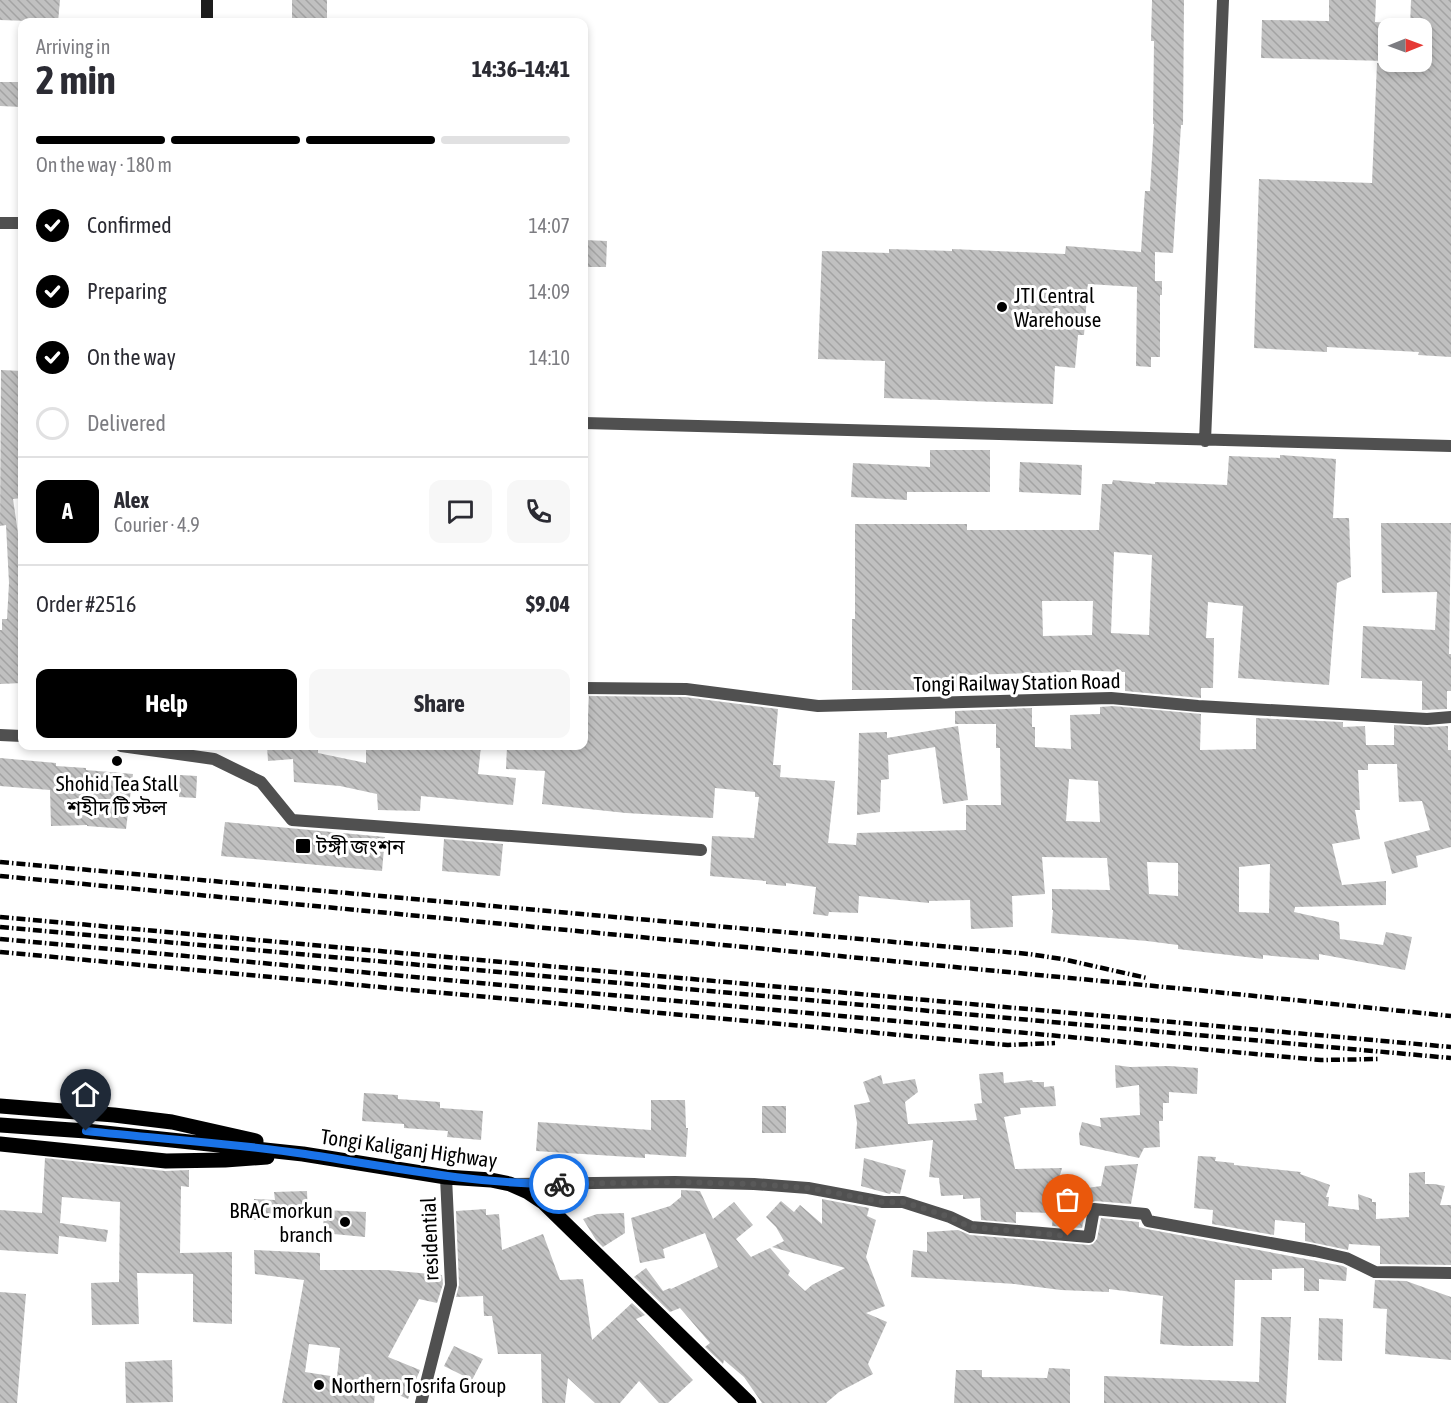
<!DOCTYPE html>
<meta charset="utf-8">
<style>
:root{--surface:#fff;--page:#f7f7f7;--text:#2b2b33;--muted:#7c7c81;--line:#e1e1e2;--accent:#000}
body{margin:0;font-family:"Asap Condensed","Noto Sans Bengali",sans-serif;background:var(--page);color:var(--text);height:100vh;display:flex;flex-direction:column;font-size:22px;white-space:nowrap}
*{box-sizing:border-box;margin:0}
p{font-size:20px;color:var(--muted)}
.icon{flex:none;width:33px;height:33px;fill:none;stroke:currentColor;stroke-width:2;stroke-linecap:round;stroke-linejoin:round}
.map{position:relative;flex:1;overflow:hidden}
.sheet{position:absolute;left:18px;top:18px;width:570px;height:732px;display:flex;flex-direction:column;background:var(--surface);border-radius:12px;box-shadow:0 3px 9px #0003}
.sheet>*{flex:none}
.needle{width:39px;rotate:89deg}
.buttons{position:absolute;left:1378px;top:18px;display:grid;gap:12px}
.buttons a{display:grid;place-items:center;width:54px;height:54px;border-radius:12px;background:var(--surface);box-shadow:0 3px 9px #0003;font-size:30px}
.pin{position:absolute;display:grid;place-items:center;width:51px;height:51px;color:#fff;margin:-62px -26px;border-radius:50% 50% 50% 0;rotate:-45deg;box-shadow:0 0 6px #0007}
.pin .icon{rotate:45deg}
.courier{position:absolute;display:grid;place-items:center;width:60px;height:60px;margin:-30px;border:4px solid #1a73e8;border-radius:50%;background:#fff;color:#222;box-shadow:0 2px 8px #0007}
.summary em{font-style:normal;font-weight:700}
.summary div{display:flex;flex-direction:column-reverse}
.summary{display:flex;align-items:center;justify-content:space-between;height:102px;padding:0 18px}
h1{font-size:39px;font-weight:700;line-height:45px}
.bar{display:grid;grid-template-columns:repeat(4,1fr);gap:9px 6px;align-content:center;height:72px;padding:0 18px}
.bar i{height:8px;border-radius:4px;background:var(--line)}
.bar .on{background:var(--accent)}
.bar p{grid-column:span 4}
.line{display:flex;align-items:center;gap:15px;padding:0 18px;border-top:2px solid var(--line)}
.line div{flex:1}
.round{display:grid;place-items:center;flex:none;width:63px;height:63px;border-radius:12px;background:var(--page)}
ol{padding:0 18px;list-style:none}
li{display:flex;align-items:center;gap:18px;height:66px}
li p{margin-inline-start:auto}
li .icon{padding:6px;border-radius:50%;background:var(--accent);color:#fff;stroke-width:4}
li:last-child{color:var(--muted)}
li i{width:33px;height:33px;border:3px solid var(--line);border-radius:50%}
.primary-button{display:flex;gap:12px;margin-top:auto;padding:12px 18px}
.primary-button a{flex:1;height:69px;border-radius:12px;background:var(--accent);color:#fff;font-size:24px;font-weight:700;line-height:69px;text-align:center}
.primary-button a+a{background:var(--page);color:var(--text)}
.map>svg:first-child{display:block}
</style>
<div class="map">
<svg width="1451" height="1403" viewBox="0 0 1451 1403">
<defs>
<pattern id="building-back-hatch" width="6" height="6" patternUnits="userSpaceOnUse" patternTransform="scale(1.5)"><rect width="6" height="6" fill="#c0c0c0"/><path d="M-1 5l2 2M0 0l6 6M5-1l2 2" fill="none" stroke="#a3a3a3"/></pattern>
</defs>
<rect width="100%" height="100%" fill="#fff"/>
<!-- building -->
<path fill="url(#building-back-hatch)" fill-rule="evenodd" d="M0,0H60L58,22L0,20Z
M292,0H327V22H292Z
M1152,0H1184L1183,125H1181L1173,253L1155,252V281H1162V295H1160V357H1151V367L1136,366L1137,287L1088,284L1084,335H1078L1075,368L1055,366L1053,404L884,398L885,361L818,359L822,251L889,253V249L952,251V249L1065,254L1066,246L1141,252L1145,191H1150L1154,124H1153L1154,41H1151Z
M1329,0H1376L1375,22L1389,23V61L1261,58L1262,20L1329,21Z
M1411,0H1451V357L1418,355L1419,352L1327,347V352L1254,348L1259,179L1372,183L1377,63L1422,65V28H1410Z
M0,82H22V107L0,106Z
M584,240L607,241L606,267H584Z
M1,370L22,371V498L13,499L20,547H22V683L0,684V630H2V619H7L9,583L6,525L0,526Z
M930,450H990V492H907V500L851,497L853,463L930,467Z
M1280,455L1336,459L1333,518H1349L1351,577L1337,583L1329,685L1238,678L1243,606L1208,602L1206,638H1214L1213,688H1201V698L1125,691V672L1071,670V672L964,675V690H852V619H855V524H967V530H1099L1102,484H1112L1113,480L1155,484V482L1227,485L1229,456L1280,458ZM1114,552L1152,555L1149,635L1111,633ZM1042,601H1093L1092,635L1043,636Z
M1020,462L1082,465L1081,495L1019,492Z
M1381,523H1451L1449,654H1451V691H1447V709L1422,710V681L1361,678L1363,626L1435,630L1437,592L1382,593Z
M589,696L685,697L778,709L773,765H781L780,777L835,781L828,843L856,845L857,833L966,830V805H1001L1000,748H996V724H955V711L1032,708V727H1035V747L1071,749L1070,715L1100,714V707L1113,706L1201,714L1200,750L1256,749V718L1343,722V727L1365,726L1366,745H1394V725L1427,727L1448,726V750H1451V847L1416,856L1418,867L1392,874L1384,842L1430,830L1422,801L1399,802L1397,764H1368V770H1358L1360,810H1355L1360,839L1332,844L1342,885L1386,881V905L1295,907L1294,912L1339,922L1340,939L1383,945L1386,932L1412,937L1405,970L1319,954V960L1263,955V959L1178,949V945L1147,941L1051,933L1053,910H1052V889L1110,890L1107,858L1042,857L1045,894L1012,896L1013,927L971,929L970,900L929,901V903L859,896L858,913L829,912L828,916L813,914L816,887L786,883V886L766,884V881L710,876L712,836L754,838L759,797H755V792L715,788L713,818L626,813L542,804L545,771L506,769L507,746H584V739H587ZM1069,779L1098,781L1100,822L1066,821ZM1147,862L1178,863V896L1149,894ZM1270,864L1269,913L1239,912V867Z
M958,726L968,800L943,804L935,747L888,755L889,779L881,780L880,812L857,815L859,733L887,732V738Z
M267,746L318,750V753L366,763V746H481L478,774L516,778L513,805L421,796L420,811L378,810L377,794L340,786L294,782L293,759L268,761Z
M0,758L56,763V766L86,768V770L133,774L126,829L87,826V825L51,826L50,790L0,786Z
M180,775L197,776L196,798L179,797Z
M225,822L385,837L382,871L221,856Z
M444,839L503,844L500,876L442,871Z
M1115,1065L1130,1067L1169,1066L1198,1068L1197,1094L1169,1092V1103H1163V1121H1159L1160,1147L1144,1148L1139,1158L1080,1145L1079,1134L1082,1122L1101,1127L1100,1118L1140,1115L1139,1085L1116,1088Z
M1003,1072L1004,1083L1032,1080L1033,1082H1044V1087L1054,1086L1056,1106L1020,1108L1021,1114L1004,1117L1015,1169L1062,1168L1055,1193H1057L1055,1213L1016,1212V1223L981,1220L980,1198L963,1199V1195L941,1196L939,1178L929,1177L933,1140L855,1149L857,1123L854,1105L870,1102L863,1082L881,1075L883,1084L915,1079L918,1092L905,1102L908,1124L977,1120L974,1104L982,1103L979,1074Z
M364,1093L398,1095V1099L440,1102V1108L483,1111L481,1140L447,1137L448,1131L404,1128V1124L362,1121Z
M651,1100H685L686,1128H688L686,1157L645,1154V1158L536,1151L538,1122L651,1130Z
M762,1106H786V1133H762Z
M1198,1156L1216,1157L1215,1161L1234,1163V1165L1301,1172L1300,1174L1330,1185L1326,1197H1329L1328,1206L1359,1210L1358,1194L1372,1199V1202H1376V1219L1409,1217V1173L1425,1172V1184H1434L1445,1186L1440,1205H1451V1265L1380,1264V1246L1349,1244L1348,1250L1305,1241V1223L1275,1220L1274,1235L1212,1224L1213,1210L1194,1208Z
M45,1158L165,1171L189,1170V1187L181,1186L180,1253L232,1252V1324L193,1322V1274L137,1273L139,1324L92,1325L91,1283L119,1282L120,1202L62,1197L60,1223L108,1230L106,1242L59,1236L58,1254L0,1250V1210L42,1213Z
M864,1158L906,1170L900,1194L891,1192L890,1194L861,1186Z
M1138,1164L1131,1204L1095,1201L1089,1203L1087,1188L1101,1186L1105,1166Z
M681,1190L700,1191L713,1219L734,1202L753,1225L736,1239L751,1257L770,1248L790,1271L788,1275L805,1291L812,1285L845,1268L772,1247L784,1241L776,1227L766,1217L781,1201L794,1212L800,1205L822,1224V1199L869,1208L867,1216L876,1220L866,1257L885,1306L866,1313L887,1322L868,1364L873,1374L839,1392L826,1403H762L744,1377L724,1360L723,1364L705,1347L710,1343L680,1308L670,1312L634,1277L646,1268L663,1291L670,1288L671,1289L718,1267L705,1233L663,1249L665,1258L640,1263L631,1218L670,1206L681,1197Z
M307,1191L308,1218L253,1220L254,1199L275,1200L274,1192Z
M486,1209V1215L499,1214L502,1250L543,1234L560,1280L583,1279L592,1340L632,1303L645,1315L636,1319L693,1380L668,1403H659L639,1381L620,1403H595L568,1378L565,1403H542L541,1354H498L492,1316H484L483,1296L456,1297L459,1285L456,1211Z
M324,1210L366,1212L365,1237L323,1233Z
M624,1213L625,1233L603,1247L596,1240L583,1219L597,1214Z
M1053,1217L1084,1219L1082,1228L1052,1226Z
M1101,1218L1139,1222V1227L1147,1229L1343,1266L1347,1268L1346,1281L1319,1279V1291H1304V1268L1272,1269V1280H1235L1233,1346H1188L1160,1344L1163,1296L1109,1289V1292L1061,1290L1015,1284L911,1277L913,1250L927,1252V1232L958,1230L970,1235L1089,1245L1093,1244L1097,1239Z
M254,1250L320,1253V1270H386L442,1275L443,1284L437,1303L419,1299L388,1357L420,1370L408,1399L376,1385L374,1403H282L304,1280L255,1274ZM309,1344L340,1348L337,1377L305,1372Z
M1375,1280L1406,1281L1451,1297V1360L1385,1354L1387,1309L1373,1308Z
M0,1292L26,1294L17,1403H0Z
M1261,1317H1291L1286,1403H1104V1376L1259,1382Z
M1319,1318L1343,1319L1342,1361L1318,1360Z
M454,1346L483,1359L472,1380L444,1366Z
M172,1360L173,1402L126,1403L125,1362Z
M1049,1368L1070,1369V1403H954L956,1370H982V1377L1047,1378Z"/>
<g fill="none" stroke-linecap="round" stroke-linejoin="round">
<!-- street -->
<path stroke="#505050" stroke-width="12" d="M0,223H22
M584,423L1451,446
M1205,441L1223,0
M584,688L686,689L818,706L1111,698L1198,706L1427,719L1451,717
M0,735L22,736
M121,746L214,759L261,782L292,820L701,850
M512,1184L675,1182L754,1184L808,1188L883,1202H903L950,1217L971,1227L1089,1237L1094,1209L1145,1214L1148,1221L1315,1251L1346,1258L1375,1272L1451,1273
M421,1403L451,1285L446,1177"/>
<!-- secondary -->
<path stroke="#1d1d1d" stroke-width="12" d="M207,22V0"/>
<!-- primary -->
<path stroke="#000" stroke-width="15" d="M0,1106L114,1115L172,1122L256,1141
M0,1125L86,1131L303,1154L446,1177L491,1180L510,1184L528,1192L543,1202L749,1403
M0,1144L166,1161L225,1160L267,1157"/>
<!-- rail -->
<path stroke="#000" stroke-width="4.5" stroke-dasharray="9 3 1.5 3" stroke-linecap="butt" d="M0,862L1029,954L1062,959L1147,978
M0,876L1196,990L1451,1016
M0,917L1451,1047
M0,927L1451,1058
M0,939L1321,1060L1379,1059
M0,952L1008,1045L1055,1043"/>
</g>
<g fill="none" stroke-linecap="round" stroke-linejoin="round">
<!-- done -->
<path stroke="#595959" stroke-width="6" stroke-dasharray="0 10.8" d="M559,1184L675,1182L754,1184L808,1188L883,1202H903L950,1217L970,1227L1068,1236"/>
<!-- route -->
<path stroke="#1a73e8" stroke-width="8" d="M86,1131C159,1139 233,1143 305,1154C390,1167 473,1184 559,1184"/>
</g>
<!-- markers -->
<g fill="#000" stroke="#fff" stroke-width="2">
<circle cx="1002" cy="307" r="6"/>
<circle cx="117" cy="761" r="6"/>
<rect x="295" y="838" width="16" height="16" rx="3"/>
<circle cx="345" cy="1222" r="6"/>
<circle cx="319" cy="1385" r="6"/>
</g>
<g text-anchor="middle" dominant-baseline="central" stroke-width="6" stroke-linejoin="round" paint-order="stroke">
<!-- poi labels -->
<g font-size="21" fill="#000" stroke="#fff" text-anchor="start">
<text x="1014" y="295">JTI Central<tspan x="1014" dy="24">Warehouse</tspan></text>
<text x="117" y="783" text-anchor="middle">Shohid Tea Stall<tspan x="117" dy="24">শহীদ টি স্টল</tspan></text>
<text x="316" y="846">টঙ্গী জংশন</text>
<text x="333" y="1210" text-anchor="end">BRAC morkun<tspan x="333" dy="24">branch</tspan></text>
<text x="331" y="1385">Northern Tosrifa Group</text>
</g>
<!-- street labels -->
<g font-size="21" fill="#000" stroke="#fff">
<text transform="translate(1017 682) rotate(-1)">Tongi Railway Station Road</text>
<text transform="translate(409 1148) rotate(8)">Tongi Kaliganj Highway</text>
<text transform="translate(429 1239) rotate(-92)">residential</text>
</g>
</g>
</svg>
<div class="buttons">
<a><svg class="needle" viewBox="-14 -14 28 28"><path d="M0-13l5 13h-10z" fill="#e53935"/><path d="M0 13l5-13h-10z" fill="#7c7c81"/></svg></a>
</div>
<div class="pin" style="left:1068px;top:1236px;background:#ea580c"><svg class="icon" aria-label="bag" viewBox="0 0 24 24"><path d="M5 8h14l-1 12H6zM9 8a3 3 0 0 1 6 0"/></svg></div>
<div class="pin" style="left:86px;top:1131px;background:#1f2937"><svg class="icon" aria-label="home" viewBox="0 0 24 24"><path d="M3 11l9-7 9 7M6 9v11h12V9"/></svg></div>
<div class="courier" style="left:559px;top:1184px"><svg class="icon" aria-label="bike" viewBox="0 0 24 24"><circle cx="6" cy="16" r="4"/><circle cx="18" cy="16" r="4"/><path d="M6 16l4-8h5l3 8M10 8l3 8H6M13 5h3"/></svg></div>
<section class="sheet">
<div class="summary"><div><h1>2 min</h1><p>Arriving in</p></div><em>14:36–14:41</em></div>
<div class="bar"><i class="on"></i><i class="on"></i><i class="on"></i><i></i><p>On the way · 180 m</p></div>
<ol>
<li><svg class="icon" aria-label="check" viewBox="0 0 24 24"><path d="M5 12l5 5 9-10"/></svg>Confirmed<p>14:07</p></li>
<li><svg class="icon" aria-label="check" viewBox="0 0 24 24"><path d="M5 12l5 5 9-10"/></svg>Preparing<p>14:09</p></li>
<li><svg class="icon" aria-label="check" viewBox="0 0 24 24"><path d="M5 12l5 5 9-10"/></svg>On the way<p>14:10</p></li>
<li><i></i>Delivered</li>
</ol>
<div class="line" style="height:108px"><b class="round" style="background:var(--accent);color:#fff">A</b><div><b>Alex</b><p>Courier · 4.9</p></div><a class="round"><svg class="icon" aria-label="chat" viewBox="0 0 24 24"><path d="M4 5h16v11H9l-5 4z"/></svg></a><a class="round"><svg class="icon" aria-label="phone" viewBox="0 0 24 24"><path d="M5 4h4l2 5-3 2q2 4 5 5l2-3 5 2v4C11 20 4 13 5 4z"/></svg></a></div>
<div class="line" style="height:78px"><div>Order #2516</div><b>$9.04</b></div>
<div class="primary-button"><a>Help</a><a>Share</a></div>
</section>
</div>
